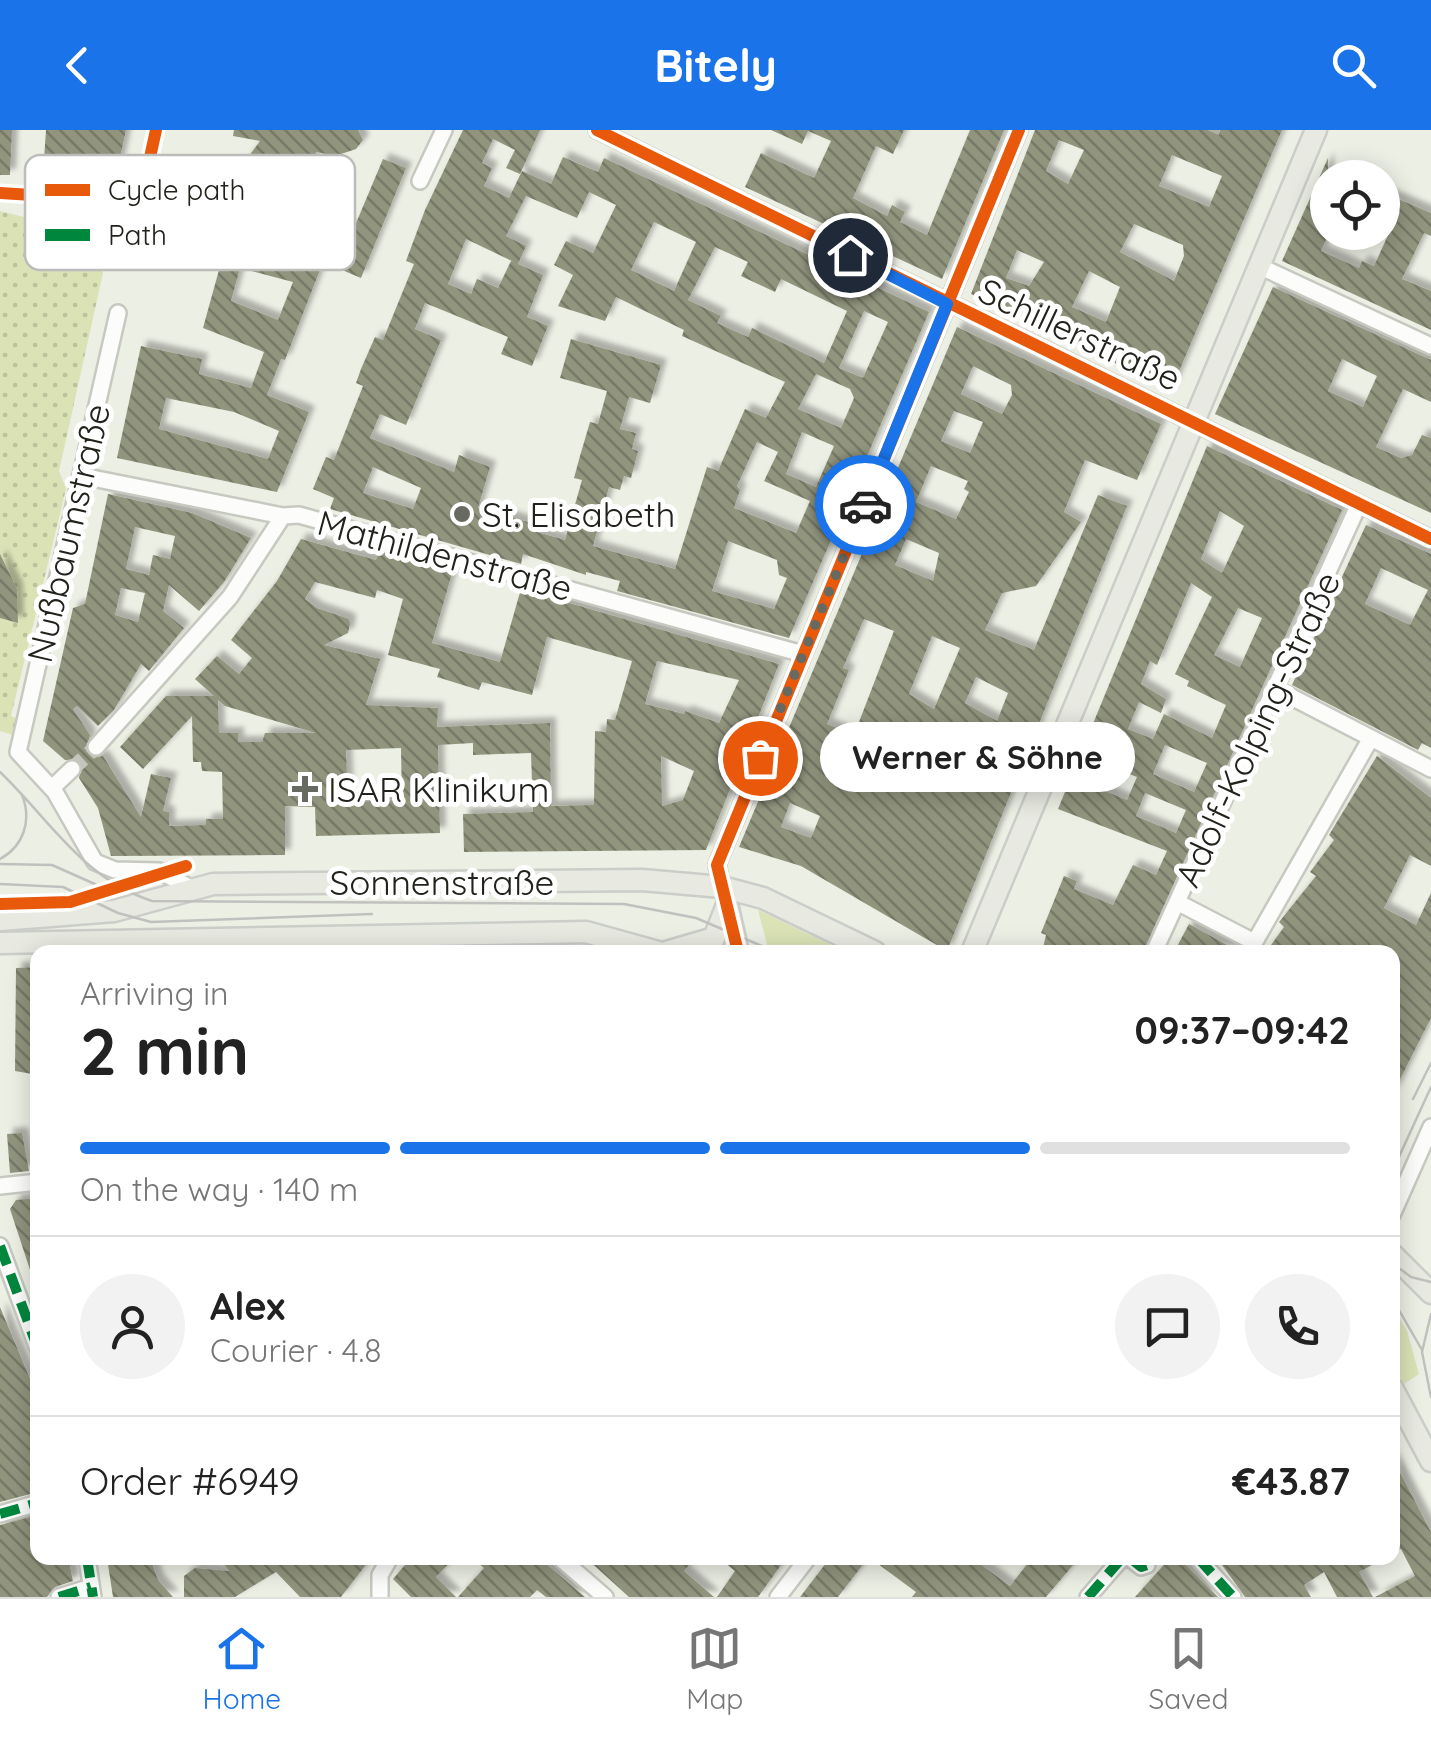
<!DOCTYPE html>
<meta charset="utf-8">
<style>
:root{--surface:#fff;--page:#f2f2f2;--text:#222;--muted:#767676;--line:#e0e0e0;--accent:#1a73e8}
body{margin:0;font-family:Quicksand,sans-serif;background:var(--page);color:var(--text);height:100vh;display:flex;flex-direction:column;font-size:38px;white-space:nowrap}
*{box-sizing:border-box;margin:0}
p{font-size:32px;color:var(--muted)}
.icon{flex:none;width:55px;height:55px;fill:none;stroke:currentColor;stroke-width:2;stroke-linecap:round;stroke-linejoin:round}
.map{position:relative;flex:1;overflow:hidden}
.side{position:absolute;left:30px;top:815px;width:1370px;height:620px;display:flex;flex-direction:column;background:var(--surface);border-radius:20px;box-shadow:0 5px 25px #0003}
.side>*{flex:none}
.buttons{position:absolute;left:1310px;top:30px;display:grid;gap:20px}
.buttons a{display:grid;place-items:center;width:90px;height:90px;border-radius:50%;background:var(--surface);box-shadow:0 5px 25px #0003;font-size:50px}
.pin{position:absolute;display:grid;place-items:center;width:85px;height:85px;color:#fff;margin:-42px;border:5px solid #fff;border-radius:50%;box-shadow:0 2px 10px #0007}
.courier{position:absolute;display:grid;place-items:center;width:100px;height:100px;margin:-50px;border:8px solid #1a73e8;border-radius:50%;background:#fff;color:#222;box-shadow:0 2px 12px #0007}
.bubble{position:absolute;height:70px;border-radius:35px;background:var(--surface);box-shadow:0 5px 25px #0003;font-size:32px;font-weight:800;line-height:70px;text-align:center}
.summary em{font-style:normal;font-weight:800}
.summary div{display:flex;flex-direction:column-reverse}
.summary{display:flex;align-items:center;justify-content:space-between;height:170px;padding:0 50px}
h1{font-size:65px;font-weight:800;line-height:75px}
.bar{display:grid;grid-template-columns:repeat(4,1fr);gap:15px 10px;align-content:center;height:120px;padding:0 50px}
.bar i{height:12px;border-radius:8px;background:var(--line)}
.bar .active{background:var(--accent)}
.bar p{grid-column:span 4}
.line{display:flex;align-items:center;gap:25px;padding:0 50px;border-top:2px solid var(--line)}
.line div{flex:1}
.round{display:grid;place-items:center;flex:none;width:105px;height:105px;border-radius:52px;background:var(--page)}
header{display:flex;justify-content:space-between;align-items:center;height:130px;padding:0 50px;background:var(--accent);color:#fff;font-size:45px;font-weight:800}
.dock{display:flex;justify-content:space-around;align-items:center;height:140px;border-top:2px solid var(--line);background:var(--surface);font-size:28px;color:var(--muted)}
.dock a{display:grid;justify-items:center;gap:5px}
.dock .active{color:var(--accent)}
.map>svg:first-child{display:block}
</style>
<header><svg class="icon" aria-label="back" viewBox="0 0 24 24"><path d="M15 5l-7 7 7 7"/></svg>Bitely<svg class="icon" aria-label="search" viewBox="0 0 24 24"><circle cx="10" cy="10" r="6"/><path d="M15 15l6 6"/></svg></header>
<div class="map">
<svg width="1431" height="1467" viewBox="0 0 1431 1467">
<defs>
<pattern id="park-dots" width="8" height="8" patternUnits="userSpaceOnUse" patternTransform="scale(2.5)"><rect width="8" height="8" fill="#dae2b6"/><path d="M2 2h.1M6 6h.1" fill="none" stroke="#bbc29c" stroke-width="1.8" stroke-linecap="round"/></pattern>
<pattern id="building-back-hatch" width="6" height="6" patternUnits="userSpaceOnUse" patternTransform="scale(2.5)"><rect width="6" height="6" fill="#91957e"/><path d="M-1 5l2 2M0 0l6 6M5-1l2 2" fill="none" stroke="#767966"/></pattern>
<filter id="shadow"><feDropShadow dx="6" dy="-6" stdDeviation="2.5" flood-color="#0004"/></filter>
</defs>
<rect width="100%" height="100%" fill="#ecefe4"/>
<!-- grass -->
<path fill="#dae2b6" d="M758,780L846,822H769Z
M1392,1175L1407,1201L1419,1244L1404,1254L1393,1234Z"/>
<!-- park -->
<path fill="url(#park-dots)" d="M0,81L92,104L103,143L59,341L66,359L11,586L18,589L13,605L0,601Z"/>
<!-- building -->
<path fill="url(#building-back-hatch)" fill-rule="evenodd" filter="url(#shadow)" d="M0,0H12L10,45H0Z
M46,0H126L116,46L43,44Z
M234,0H358L363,10L356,19L335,26L316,22L307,56L311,62L306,87L354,98L383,29L406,38L361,148L323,132L285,230L281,229L267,265L309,282L277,362L117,328L141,216L202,229L199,244L251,258L264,222L203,198L230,100L250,103L258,65L243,63L238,47L245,43L241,37L260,11L233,6ZM240,138L293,152L278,190L231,171ZM166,268L234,282L279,301L268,329L159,299Z
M463,0H540L520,44L506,38L515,20L493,9L482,33L492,38L484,56L509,68L522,41L551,54L563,27L598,42L604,28L929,182L789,508L617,461L620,451L586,442V445L523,424L521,434L330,379L334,368L313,359L326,327L334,330L363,256L356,253L361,239L375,207L383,210L414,134L406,131L425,80ZM589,62L616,75L593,123L566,111L554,135L573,145L558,176L605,191L616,167L684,200L682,206L785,252L766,288L745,279L718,341L707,337L675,439L593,416L609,357L620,360L624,346L631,348L638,321L632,319L636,303L620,299L629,267L650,273L661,235L571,209L560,248L607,261L598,294L590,292L580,326L574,348L582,350L565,410L537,402L539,395L478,378L490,337L459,325L454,342L370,308L380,284L406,295L441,210L415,199L425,173L508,207L501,224L532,236L548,196L527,187L543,145L518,134L526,116L506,106L526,66L577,88ZM654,92L696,112L674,161L631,140ZM466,109L514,132L511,131L498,158L477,149L471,164L448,154ZM715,117L748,132L741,146L775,162L781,149L847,181L824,233L752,198L748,207L717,193L721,186L688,170ZM864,181L888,192L863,248L839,238ZM816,244L850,259L854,268L841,298L798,279ZM802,302L834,316L816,357L786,344ZM757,312L778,322L764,351L810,371L796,403L734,378L740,360L737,356ZM373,337L421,358L413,379L363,363ZM728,411L777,430L779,445L787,448L774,479L712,461Z
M771,0H904L893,24L876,16L853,68L887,86L892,75L905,82L900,92L927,105L970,0H1004L942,149L745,57L761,23L814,48L831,11L808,1L802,14Z
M1035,0H1208L1219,5L1220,0H1282L1171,260L971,164ZM1059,10L1084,20L1068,54L1046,41ZM1172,25L1222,46L1209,77L1159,56ZM1134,94L1183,115L1184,126L1174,151L1120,122ZM1017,120L1044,132L1029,156L1006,148ZM1089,141L1120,157L1106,192L1072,177Z
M1328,28V105L1321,121L1359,138L1362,131L1374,136L1399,81L1382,74V62L1431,83V106L1424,103L1402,149L1431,161V200L1282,131Z
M1273,157L1431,230V272L1403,259L1376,317L1401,328L1412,325L1422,305L1431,308V383L1215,284ZM1342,229L1377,246L1363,277L1328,261Z
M957,197L1161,294L1137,350L1085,330L1064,382L1081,392L1036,456L1002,463L985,500L1034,520L1098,365L1127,376L947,821L801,736L739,717ZM973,236L1011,255L1012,265L1002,284L961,264ZM954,281L983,292L970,323L941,311ZM931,336L968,351L964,359L969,362L956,389L916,372ZM906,409L939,423L933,451L895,435ZM864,489L894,501L854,605L827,594L849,540L843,538ZM932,506L960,518L934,579L909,564ZM976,547L1008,563L997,591L965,573ZM790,673L820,686L811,708L781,697Z
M1207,316L1342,380L1143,822H1042L1046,805L1041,803L1064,746L1077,751L1074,759L1113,775L1133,735L1156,745L1167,721L1058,679ZM1220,381L1244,396L1222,443L1201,429ZM1191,453L1212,467L1175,544L1189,551L1187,556L1226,575L1212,608L1164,584L1153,609L1128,599L1139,572L1161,583L1166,569L1141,554L1150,531L1157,535ZM1238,478L1262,488L1240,537L1214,525ZM1165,615L1207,633L1194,662L1153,644ZM1114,638L1137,647L1127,670L1105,661ZM1145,663L1186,680L1176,703L1136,686Z
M108,364L192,383L251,408L224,452L199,481L169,455L163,481L184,498L149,541L141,534L114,580L98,596L77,576L73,579L90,605L86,621L93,628L103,626L141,687L151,644L171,648L163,681L169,682V696L206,695V689H223L222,642L202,641L201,632H193L192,586L143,639L120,617L166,566H214L195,549L217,526L239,544L252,528L231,510L277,451L301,409L376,430L379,421L453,440L432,513L500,532L521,459L779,534L706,720L464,722L463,684L533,682L531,623L473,625V613L438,615L440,703L316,706L315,677L285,676V725L111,726L98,678L79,648L81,632L65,630L43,611L73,478L85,474ZM135,397L175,406L170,429L153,425L149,445L126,439ZM315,452L375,468L377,460L403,469L388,525L440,539L437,547L479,560L482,552L532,565L547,507L632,531L615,590L607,589L606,602L595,601L594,675L551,676L550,593L437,597L438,578L366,575L380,529L324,515L348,503L350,494L349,489L317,478L305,469ZM121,458L145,463L138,492L115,485ZM657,531L739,550L719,593L685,581L684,584L645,574ZM218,570L225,576L316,603H265L262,612H238V603H219ZM401,618L402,670L348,672L346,620ZM661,626L694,641L683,670L662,676Z
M1366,395L1431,424V618L1422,613L1418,620L1292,555ZM1381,438L1428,460L1410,495L1365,474Z
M0,424L17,459L18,493L0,488Z
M1377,626L1431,668V736L1410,725L1384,778L1416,795L1431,763V888L1392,965V822H1266L1284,797L1279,792L1316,746L1310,742L1334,710L1329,705Z
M1189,794L1238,821V822H1174Z
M38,837V945L15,941L16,838Z
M22,1003L29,1041L10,1043L7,1004Z
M38,1068V1155H35L10,1079L16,1070Z
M0,1177L38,1268V1362L0,1372Z
M1392,1327L1431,1402V1467H1375L1415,1446L1401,1419L1392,1424Z
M38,1385V1428H68L73,1451L55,1457L47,1467H0V1395Z
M107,1428H150L158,1450L173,1467H113Z
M219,1428H371L341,1467H300L276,1442L235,1467H184V1446L195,1438L229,1441Z
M411,1428H454L436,1447L456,1467H411L393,1449Z
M472,1428H539L585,1467H546L537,1460L530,1467H458L484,1438Z
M586,1428H695L684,1441L714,1467H629Z
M719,1428H786L758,1467H717L735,1441Z
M830,1428H868L838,1467H800Z
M870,1428H972L1010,1456L1032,1428H1079L1046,1467H912L916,1462Z
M1170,1428H1179L1218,1467H1135Z
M1217,1428H1385L1359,1442L1373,1467H1337L1324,1442L1304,1455L1311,1467H1245Z"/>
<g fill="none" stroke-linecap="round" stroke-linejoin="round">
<!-- minor-tunnel -->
<path stroke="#c3c6bc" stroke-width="15" stroke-dasharray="15 8" stroke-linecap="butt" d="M72,639L96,617"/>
<!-- minor casing -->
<g stroke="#c7c9c1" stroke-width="20">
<path id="minor" d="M597,0L1431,409
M420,51L444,0
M1259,136L1431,216
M118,183L18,622L55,662L95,732L115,740L159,741L191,758
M82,346L283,386L299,385L803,524
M1276,559L1431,639
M96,617L230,467L283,386
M52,658L72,639
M722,757L717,735L1019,0
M1177,772L1254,812
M1154,822L1359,374
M1249,822L1371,608
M0,1056L38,1052
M1392,1085L1431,997
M0,1116L38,1219
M0,1384L38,1373
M87,1428L93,1467
M560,1428L605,1467
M1130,1428L1141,1437L1147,1435
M1198,1428L1233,1467
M59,1467L91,1457
M380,1467V1445L390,1428
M778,1467L808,1428
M1088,1467L1122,1428"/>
</g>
<!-- major casing -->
<g stroke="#cbcdc8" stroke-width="25">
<path id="major" d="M728,778L738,822
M0,790L114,781L213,754L642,750L722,757L763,768L875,822
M0,813L586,802L658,822
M666,822L714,808L727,775
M972,822L1316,0
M1392,1124L1431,1163
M1392,1258L1431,1331"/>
</g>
<!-- minor -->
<use href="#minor" stroke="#fcfdfb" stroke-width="15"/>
<!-- major -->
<use href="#major" stroke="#e8eae1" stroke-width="20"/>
<!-- tram -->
<path stroke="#c0c1be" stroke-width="2.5" d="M0,642C51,691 82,748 152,771L624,774L696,788L776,822
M0,729C24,716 32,690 22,665
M0,734L52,735L97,755
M0,754L63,757L118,783L151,792L372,784
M1413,969L1431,933
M1392,1042L1431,957
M1392,1133L1411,1147L1431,1152
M1392,1168L1422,1220
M1431,1184L1422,1222L1431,1267"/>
<!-- quiet -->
<path stroke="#00873e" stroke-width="10" stroke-dasharray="20 10" stroke-linecap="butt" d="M0,1116L38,1219
M0,1384L38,1373
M87,1428L93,1467
M1130,1428L1141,1437L1147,1435
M1198,1428L1233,1467
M59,1467L91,1457
M1088,1467L1122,1428"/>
<!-- cycleway casing -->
<g stroke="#fff" stroke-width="19">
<path id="cycleway" d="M597,0L1431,409
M0,63L49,66L136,91L156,0
M0,774L70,772L186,736
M738,822L717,735L1019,0"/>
</g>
<!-- cycleway -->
<use href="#cycleway" stroke="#e8590c" stroke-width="12"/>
</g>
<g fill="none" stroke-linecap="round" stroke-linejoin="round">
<!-- done -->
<path stroke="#676a61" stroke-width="10" stroke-dasharray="0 18" d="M760,628L865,375"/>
<!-- route -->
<path stroke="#1a73e8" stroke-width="12" d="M850,125L947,174L865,375"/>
</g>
<!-- markers -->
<g fill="#676a61" stroke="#fff" stroke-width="4">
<circle cx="462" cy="384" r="10"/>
<path d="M300 644h10v10h10v10h-10v10h-10v-10h-10v-10h10z"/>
</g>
<g text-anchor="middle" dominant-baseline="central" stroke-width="10" stroke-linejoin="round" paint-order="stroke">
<!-- street labels -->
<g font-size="35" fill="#20221b" stroke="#fff">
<text transform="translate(1080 204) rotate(25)">Schillerstraße</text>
<text transform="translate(68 403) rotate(-77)">Nußbaumstraße</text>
<text transform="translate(445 425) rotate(15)">Mathildenstraße</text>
<text transform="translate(1257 599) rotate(-65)">Adolf-Kolping-Straße</text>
<text x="442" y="752">Sonnenstraße</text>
</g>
<!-- poi labels -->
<g font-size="35" fill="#20221b" stroke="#fff" text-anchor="start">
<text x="482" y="384">St. Elisabeth</text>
<text x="328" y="659">ISAR Klinikum</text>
</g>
</g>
<!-- legend -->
<rect x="25" y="25" width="330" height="115" rx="15" fill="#fff" stroke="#bcbdbb" stroke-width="2.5"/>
<rect x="45" y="54" width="45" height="12" fill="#e8590c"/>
<rect x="45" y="99" width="45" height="12" fill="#00873e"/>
<g font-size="28" fill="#20221b">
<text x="108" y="70">Cycle path</text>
<text x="108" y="115">Path</text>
</g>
</svg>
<div class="buttons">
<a><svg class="icon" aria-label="locate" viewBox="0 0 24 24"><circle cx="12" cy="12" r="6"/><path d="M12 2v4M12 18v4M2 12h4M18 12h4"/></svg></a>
</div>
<div class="pin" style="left:760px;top:628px;background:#ea580c"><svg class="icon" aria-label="bag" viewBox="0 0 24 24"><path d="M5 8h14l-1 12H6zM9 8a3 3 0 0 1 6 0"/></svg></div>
<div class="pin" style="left:850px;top:125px;background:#1f2937"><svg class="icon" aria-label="home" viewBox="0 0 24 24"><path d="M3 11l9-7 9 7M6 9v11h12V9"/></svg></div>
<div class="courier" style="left:865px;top:375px"><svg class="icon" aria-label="car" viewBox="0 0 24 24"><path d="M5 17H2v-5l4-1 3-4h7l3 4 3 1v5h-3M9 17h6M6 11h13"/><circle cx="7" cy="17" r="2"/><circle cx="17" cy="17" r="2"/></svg></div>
<div class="bubble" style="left:820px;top:592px;width:315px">Werner &amp; Söhne</div>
<section class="side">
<div class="summary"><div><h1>2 min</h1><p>Arriving in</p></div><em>09:37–09:42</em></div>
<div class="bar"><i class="active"></i><i class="active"></i><i class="active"></i><i></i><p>On the way · 140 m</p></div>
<div class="line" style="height:180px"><a class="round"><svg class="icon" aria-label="person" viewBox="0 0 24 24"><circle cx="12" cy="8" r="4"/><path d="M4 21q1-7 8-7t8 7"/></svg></a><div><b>Alex</b><p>Courier · 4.8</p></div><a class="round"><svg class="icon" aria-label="chat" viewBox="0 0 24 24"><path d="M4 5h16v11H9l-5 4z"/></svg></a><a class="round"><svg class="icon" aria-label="phone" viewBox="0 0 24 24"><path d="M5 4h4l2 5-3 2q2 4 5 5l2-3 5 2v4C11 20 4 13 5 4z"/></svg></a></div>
<div class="line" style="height:130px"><div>Order #6949</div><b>€43.87</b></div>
</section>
</div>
<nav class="dock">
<a class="active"><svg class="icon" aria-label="home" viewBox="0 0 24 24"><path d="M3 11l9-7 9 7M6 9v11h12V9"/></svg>Home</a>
<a><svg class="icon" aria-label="map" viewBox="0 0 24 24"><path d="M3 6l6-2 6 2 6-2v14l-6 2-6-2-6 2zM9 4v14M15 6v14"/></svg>Map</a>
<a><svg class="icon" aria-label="saved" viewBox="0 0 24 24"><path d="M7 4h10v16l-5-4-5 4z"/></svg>Saved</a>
</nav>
